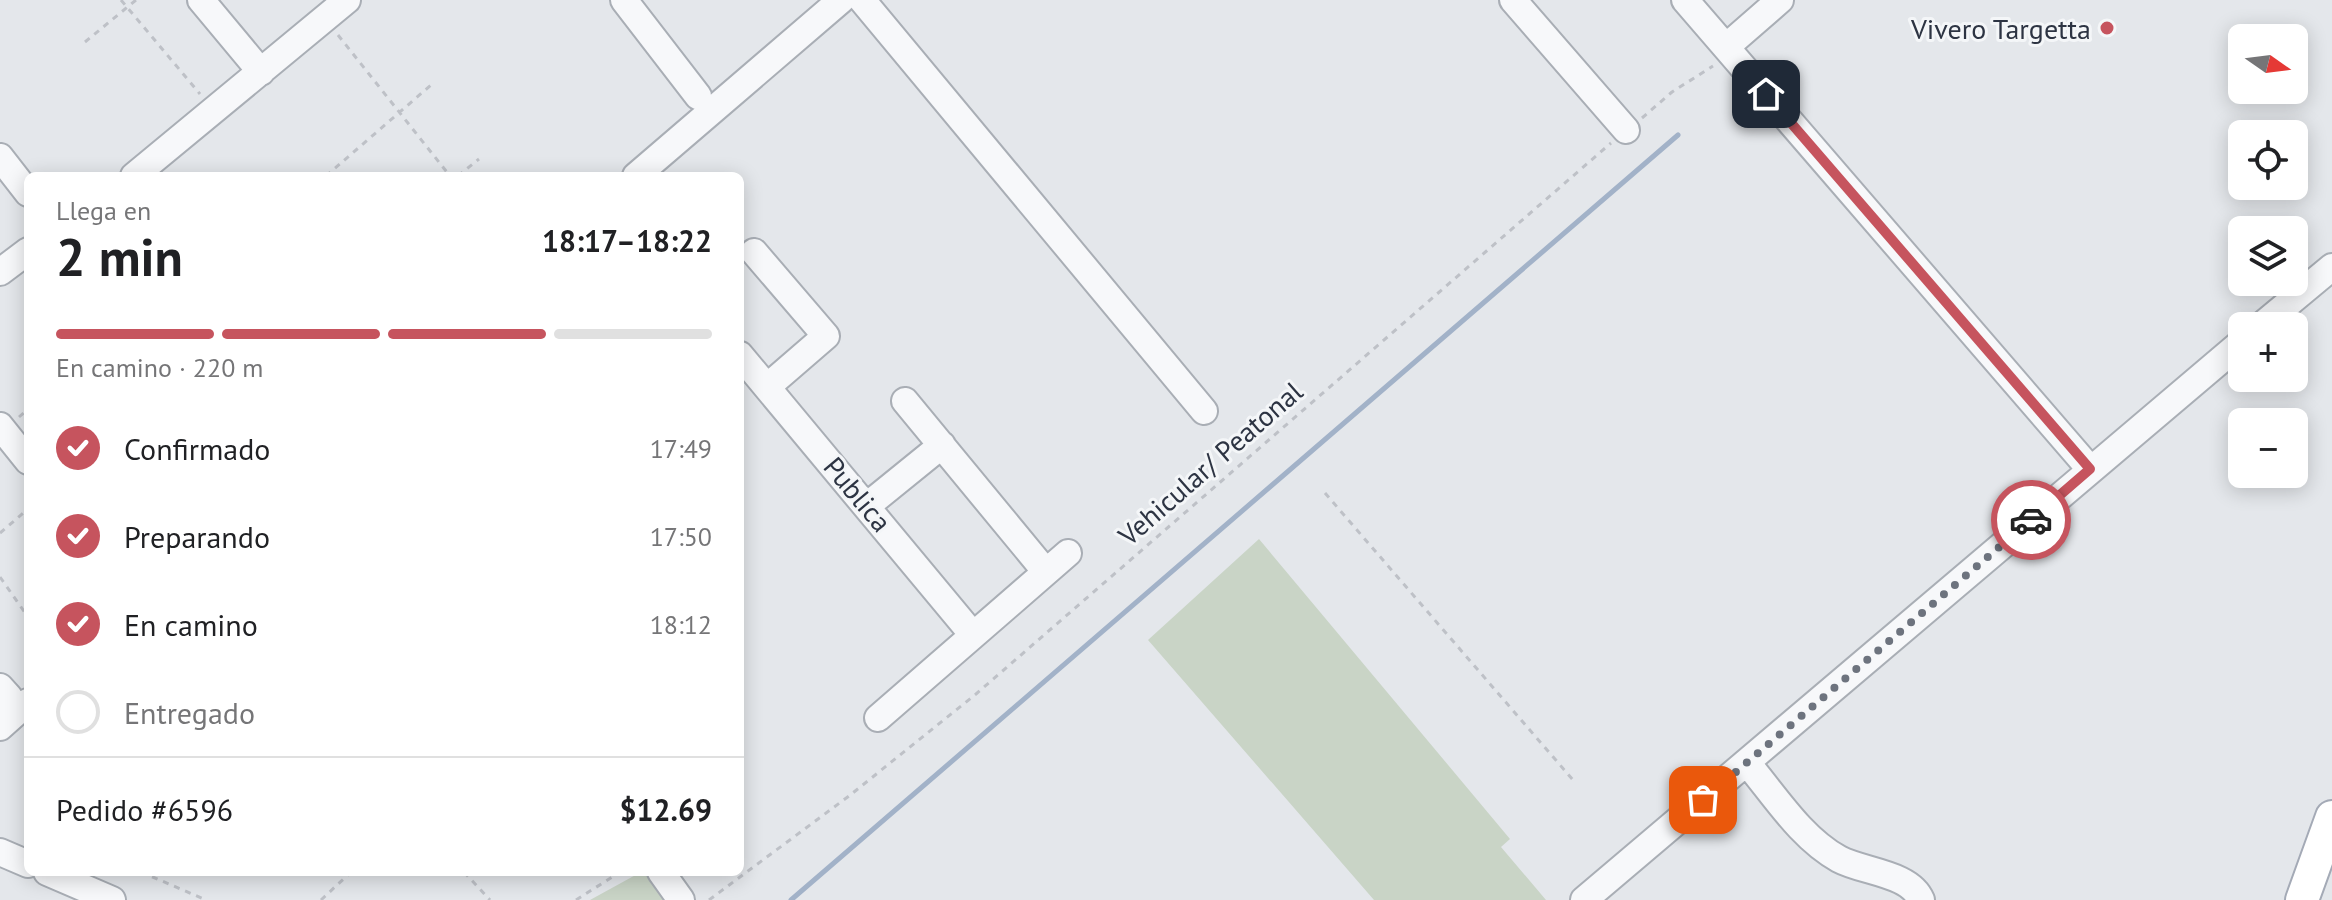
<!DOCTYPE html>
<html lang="es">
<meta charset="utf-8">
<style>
:root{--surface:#fff;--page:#f6f6f6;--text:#202124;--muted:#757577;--line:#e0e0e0;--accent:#c6545e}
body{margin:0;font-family:"PT Sans",sans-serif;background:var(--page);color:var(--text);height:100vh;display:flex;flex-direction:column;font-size:30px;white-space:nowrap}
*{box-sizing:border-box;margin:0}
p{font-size:26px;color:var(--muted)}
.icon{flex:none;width:44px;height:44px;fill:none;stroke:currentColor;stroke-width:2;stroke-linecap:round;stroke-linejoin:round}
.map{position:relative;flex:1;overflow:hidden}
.sheet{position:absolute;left:24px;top:172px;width:720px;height:704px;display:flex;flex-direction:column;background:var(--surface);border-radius:12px;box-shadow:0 4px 20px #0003}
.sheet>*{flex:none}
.needle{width:52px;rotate:104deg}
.controls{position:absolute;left:2228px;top:24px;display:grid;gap:16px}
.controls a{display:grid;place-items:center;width:80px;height:80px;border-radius:12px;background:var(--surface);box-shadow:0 4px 20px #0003;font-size:40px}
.pin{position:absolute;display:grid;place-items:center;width:68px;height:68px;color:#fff;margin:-34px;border-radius:16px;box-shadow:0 4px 12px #0006}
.courier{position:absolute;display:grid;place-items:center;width:80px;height:80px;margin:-40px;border:6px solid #c6545e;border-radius:50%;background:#fff;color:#222;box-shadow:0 2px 10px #0007}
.head em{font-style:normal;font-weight:800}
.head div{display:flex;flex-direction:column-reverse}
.head{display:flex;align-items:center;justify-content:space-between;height:136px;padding:0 32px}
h1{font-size:52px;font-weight:800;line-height:60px}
.bar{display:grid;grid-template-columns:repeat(4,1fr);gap:12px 8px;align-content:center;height:96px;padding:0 32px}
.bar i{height:10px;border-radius:6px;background:var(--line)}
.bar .current{background:var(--accent)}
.bar p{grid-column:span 4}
.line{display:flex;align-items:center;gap:20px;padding:0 32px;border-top:2px solid var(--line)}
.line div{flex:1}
ol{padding:0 32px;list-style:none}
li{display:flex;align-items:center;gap:24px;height:88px}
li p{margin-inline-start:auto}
li .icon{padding:8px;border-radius:50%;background:var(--accent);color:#fff;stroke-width:4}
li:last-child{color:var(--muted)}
li i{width:44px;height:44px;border:4px solid var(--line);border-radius:50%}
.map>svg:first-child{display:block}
</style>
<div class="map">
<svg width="2332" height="900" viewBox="0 0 2332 900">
<rect width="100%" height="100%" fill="#e4e7eb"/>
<!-- green -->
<path fill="#c9d4c6" d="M1259,539L1510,839L1501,847L1546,900H1374L1148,640Z
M641,872H651L669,900H590Z"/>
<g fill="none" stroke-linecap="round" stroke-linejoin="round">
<!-- stream -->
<path stroke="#a2b2c8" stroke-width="5" d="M791,900L1678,135"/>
<!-- minor casing -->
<g stroke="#a9aeb5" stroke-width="30">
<path id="minor" d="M201,0L261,72
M624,0L698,96
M862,0L1204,411
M1513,0L1626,130
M1685,0L2090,469
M1726,47L1780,0
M0,157L28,193
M134,176L347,0
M636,176L841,0
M754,252L826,336L767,387
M0,272L28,251
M2261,326L2332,267
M740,355L973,635
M905,401L1046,572
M0,426L28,461
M868,505L942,445
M0,687L9,697L15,713
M878,718L1068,553
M0,727L28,702
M1748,764C1775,796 1801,838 1839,859C1863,872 1910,873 1921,900
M0,852L28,864
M47,872L112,900
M661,872L681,900
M1584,900L2242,342"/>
</g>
<!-- major casing -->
<g stroke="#a4aab6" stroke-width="36">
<path id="major" d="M2302,900L2332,817"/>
</g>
<!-- path -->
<path stroke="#bec1c7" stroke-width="3" stroke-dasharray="6 6" stroke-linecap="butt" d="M121,0L200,94
M338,35L450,176
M85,42L136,0
M1642,118L1672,92L1713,66
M326,176L431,85
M458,176L479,159
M19,417L28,409
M1325,493L1573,780
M0,533L28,509
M0,577L28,617
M141,872L206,900
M464,872L490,900
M321,900L351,872
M576,900L620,872
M709,900L849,796L976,694L1611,143"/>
<!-- minor -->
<use href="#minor" stroke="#f7f8fa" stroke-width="26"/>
<!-- major -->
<use href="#major" stroke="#fff" stroke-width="32"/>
</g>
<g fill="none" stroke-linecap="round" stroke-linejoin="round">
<!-- done -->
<path stroke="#6d737e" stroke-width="8" stroke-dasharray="0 14.4" d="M1703,800L2031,520"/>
<!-- route -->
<path stroke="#c6545e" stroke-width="10" d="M1766,94L2090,469L2031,520"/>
</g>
<!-- markers -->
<circle fill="#c6545e" stroke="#f4f6f8" stroke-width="3" cx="2107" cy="28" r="8"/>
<g text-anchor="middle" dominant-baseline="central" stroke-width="6" stroke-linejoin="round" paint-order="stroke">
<!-- poi labels -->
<g font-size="28" fill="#2d3443" stroke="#f4f6f8" text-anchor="end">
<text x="2091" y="28">Vivero Targetta</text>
</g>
<!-- street labels -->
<g font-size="28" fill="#2d3443" stroke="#f4f6f8">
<text transform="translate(1210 463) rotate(-41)">Vehicular/ Peatonal</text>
<text transform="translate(858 494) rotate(50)">Publica</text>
</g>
</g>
</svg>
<div class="controls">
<a><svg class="needle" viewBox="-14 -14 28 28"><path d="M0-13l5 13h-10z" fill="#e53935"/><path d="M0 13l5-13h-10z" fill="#757577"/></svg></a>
<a><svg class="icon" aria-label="locate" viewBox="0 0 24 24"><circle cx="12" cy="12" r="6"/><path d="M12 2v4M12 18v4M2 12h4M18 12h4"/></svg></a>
<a><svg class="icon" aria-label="layers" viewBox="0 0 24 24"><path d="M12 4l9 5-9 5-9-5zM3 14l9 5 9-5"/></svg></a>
<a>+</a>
<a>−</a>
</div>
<div class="pin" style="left:1703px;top:800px;background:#ea580c"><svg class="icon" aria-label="bag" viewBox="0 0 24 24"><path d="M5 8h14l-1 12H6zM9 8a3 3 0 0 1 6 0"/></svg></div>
<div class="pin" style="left:1766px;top:94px;background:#1f2937"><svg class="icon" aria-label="home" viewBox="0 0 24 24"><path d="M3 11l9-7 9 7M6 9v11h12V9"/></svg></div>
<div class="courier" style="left:2031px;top:520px"><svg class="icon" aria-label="car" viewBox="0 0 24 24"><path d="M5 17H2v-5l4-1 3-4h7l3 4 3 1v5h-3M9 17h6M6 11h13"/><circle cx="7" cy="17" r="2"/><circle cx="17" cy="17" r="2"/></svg></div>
<section class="sheet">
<div class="head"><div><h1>2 min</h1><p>Llega en</p></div><em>18:17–18:22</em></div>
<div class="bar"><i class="current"></i><i class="current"></i><i class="current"></i><i></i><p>En camino · 220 m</p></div>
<ol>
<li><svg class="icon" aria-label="check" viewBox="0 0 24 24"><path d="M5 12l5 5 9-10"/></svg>Confirmado<p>17:49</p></li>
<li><svg class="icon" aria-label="check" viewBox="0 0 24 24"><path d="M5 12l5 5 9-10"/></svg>Preparando<p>17:50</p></li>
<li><svg class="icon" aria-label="check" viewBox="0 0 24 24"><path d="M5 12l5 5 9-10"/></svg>En camino<p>18:12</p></li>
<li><i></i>Entregado</li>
</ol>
<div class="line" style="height:104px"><div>Pedido #6596</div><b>$12.69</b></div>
</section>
</div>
